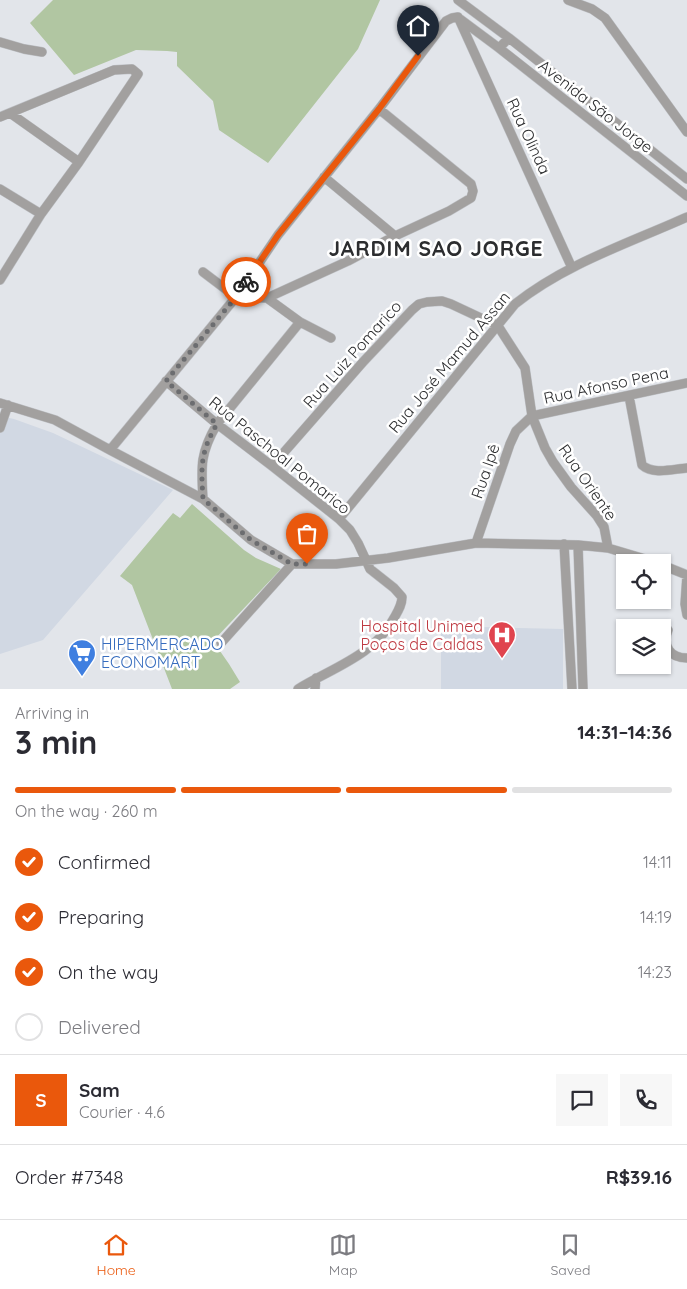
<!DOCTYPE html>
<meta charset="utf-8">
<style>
:root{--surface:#fff;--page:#f7f7f7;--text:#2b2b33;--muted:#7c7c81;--line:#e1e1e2;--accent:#ea580c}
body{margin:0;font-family:Quicksand,sans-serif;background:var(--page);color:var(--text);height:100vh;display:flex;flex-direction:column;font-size:19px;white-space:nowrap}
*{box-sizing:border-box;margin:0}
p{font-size:16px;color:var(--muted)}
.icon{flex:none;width:28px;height:28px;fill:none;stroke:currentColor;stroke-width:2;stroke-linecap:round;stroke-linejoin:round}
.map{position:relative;height:689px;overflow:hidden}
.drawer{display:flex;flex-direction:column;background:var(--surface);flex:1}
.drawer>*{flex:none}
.tools{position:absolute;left:616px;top:554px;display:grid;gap:10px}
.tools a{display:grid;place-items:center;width:55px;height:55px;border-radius:0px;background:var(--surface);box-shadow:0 1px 4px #0004;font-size:25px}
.pin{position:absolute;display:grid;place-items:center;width:42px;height:42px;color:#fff;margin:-51px -21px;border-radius:50% 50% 50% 0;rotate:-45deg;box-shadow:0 0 5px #0007}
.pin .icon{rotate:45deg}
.courier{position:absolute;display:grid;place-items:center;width:50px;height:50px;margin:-25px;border:4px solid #ea580c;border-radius:50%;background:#fff;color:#222;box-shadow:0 1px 6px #0007}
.summary em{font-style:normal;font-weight:800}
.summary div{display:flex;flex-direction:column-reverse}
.summary{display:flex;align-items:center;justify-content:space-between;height:85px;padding:0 15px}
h1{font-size:32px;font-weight:800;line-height:38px}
.bar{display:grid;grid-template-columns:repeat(4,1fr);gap:8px 5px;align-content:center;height:60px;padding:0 15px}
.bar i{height:6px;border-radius:4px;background:var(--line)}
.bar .selected{background:var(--accent)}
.bar p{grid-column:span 4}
.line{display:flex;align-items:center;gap:12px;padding:0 15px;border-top:1px solid var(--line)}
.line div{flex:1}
.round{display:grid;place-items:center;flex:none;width:52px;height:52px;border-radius:0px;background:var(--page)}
ol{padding:0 15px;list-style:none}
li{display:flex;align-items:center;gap:15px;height:55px}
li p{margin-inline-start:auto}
li .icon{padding:5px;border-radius:50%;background:var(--accent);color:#fff;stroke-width:4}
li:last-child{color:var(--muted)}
li i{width:28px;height:28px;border:2px solid var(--line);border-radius:50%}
.dock{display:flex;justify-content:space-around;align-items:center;height:70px;border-top:1px solid var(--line);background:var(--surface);font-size:14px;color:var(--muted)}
.dock a{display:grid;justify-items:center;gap:2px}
.dock .selected{color:var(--accent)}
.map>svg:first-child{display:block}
</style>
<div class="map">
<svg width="687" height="689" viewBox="0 0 687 689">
<rect width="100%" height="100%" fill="#e2e5ea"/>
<!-- built -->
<path fill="#d1d8e3" d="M0,416L14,419L53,433L173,490L43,640L0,654Z
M441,626L563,629V689H441Z"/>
<!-- green -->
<path fill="#b1c6a2" d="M53,0H380L358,49L268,163L219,130L213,101L177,66V52L167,51L136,50L74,75L30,23Z
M192,504L244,550L256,558L281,569L213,641L229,664L240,682L230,689H172L132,585L120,576L173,513L180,518Z"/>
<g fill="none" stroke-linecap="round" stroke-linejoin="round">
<!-- minor casing -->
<g stroke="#bec0c5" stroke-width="10">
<path id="minor" d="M458,0L509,38L687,179
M568,0L592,9L605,18L687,132
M458,17L572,268
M460,19L499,48
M509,38L499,48L687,196
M0,42L24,49L42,52
M10,113L79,162
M0,117L114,70L132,69L138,74L79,162L41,214L0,280
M324,177L395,236
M0,189L41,214
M203,272L236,297L267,298L300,322L331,338
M267,298L348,261L395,236L449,211L471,198L473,191L471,184L379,109
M166,381L217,424L272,466L339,519L350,530L358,543L370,569L394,588L402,597C402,605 398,611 394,618C375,655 332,668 298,689
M629,396L642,465C653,475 673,469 687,468
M0,403L55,420L110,450L203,499L251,540L292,564H336L388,558L476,543L578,545L608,548L655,562
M0,428L8,405
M110,450L236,297L278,235L379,109L446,21L452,18L458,17
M272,466L363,362L412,310L419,304L427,302L442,301L451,304L498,326L525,368L532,416L545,448L553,462L571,487L597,516L604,527L608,548
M203,499C201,466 200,453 217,424L300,322
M339,519L515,304C565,264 629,243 687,217
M476,543L510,444L516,431L532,416L687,383
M564,544L572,689
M578,545L583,689
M662,565L687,575
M687,575L685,604L687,615
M668,630C662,646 670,658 687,658
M221,643L292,564
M315,689L316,678"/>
</g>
<!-- minor -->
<use href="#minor" stroke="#a2a09f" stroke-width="9"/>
</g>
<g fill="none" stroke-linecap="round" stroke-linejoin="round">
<!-- done -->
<path stroke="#6c6d70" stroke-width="5" stroke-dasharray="0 9" d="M246,282L236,297L166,381L217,424C200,453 201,466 203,499L251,540L292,564H307"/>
<!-- route -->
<path stroke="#ea580c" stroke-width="6" d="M246,282L278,235L379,109L418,56"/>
</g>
<!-- icons -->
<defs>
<g id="hospital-pin" transform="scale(1.4375)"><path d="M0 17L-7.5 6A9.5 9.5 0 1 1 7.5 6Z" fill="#e0444e" stroke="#fff"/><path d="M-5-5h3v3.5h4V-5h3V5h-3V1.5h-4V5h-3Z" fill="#fff"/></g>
<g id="supermarket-pin" transform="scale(1.4375)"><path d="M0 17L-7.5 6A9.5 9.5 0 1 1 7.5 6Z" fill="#3f7fe0" stroke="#fff"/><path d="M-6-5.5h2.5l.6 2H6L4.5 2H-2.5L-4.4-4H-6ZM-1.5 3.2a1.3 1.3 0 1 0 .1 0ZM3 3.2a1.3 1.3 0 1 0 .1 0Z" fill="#fff"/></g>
</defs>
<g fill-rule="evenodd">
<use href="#hospital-pin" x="502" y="635"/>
<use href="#supermarket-pin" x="82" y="653"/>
</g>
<g text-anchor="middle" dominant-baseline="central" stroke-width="5" stroke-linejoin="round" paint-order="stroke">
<!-- street labels -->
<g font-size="16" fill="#2c2d2f" stroke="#fff">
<text transform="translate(596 106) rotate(38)">Avenida São Jorge</text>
<text transform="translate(529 136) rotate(65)">Rua Olinda</text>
<text transform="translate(352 354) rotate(-48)">Rua Luiz Pomarico</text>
<text transform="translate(449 362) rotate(-50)">Rua José Mamud Assan</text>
<text transform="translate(606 385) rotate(-12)">Rua Afonso Pena</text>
<text transform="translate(280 455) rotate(39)">Rua Paschoal Pomarico</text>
<text transform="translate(485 471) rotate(-71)">Rua Ipê</text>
<text transform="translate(588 482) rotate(55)">Rua Oriente</text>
</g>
<!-- health labels -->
<g font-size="16" fill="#be3a42" stroke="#fff" text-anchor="end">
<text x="483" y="626">Hospital Unimed<tspan x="483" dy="18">Poços de Caldas</tspan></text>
</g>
<!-- shop labels -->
<g font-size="16" fill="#366cbe" stroke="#fff" text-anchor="start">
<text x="101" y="644">HIPERMERCADO<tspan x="101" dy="18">ECONOMART</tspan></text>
</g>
<!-- district labels -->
<g font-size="21" font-weight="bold" letter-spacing="1" fill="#2c2d2f" stroke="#fff">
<text x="436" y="248">JARDIM SAO JORGE</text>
</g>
</g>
</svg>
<div class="tools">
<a><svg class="icon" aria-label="locate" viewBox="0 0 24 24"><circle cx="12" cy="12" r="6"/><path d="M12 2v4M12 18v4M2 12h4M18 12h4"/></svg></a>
<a><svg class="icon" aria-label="layers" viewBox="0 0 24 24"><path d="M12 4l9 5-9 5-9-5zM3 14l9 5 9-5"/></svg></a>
</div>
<div class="pin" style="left:307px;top:564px;background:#ea580c"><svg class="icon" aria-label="bag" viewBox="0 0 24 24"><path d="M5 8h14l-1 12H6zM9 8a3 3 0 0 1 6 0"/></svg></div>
<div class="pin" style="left:418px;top:56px;background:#1f2937"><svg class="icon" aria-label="home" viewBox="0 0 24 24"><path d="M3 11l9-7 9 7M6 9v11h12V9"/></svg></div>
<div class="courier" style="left:246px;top:282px"><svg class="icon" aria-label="bike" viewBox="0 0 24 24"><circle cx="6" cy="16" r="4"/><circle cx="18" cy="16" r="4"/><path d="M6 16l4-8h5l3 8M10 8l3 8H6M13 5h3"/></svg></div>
</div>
<section class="drawer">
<div class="summary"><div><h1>3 min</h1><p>Arriving in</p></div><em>14:31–14:36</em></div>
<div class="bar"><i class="selected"></i><i class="selected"></i><i class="selected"></i><i></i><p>On the way · 260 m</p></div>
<ol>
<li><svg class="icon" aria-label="check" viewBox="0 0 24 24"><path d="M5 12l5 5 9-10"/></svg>Confirmed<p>14:11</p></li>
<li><svg class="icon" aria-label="check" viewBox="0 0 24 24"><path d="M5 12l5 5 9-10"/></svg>Preparing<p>14:19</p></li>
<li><svg class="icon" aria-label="check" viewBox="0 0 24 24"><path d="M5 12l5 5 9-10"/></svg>On the way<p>14:23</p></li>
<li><i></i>Delivered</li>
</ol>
<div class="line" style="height:90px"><b class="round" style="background:var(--accent);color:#fff">S</b><div><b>Sam</b><p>Courier · 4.6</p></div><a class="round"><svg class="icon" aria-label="chat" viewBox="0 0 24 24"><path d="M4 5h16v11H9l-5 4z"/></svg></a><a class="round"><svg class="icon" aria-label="phone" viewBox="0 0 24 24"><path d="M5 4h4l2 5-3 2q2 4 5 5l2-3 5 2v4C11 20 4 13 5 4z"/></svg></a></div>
<div class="line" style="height:65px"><div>Order #7348</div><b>R$39.16</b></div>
</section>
<nav class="dock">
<a class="selected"><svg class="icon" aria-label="home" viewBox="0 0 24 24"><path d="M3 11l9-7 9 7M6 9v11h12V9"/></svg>Home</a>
<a><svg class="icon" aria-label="map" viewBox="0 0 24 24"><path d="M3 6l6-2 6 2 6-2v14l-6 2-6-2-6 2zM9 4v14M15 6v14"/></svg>Map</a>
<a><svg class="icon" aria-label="saved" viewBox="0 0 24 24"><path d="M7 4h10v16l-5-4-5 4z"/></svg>Saved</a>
</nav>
